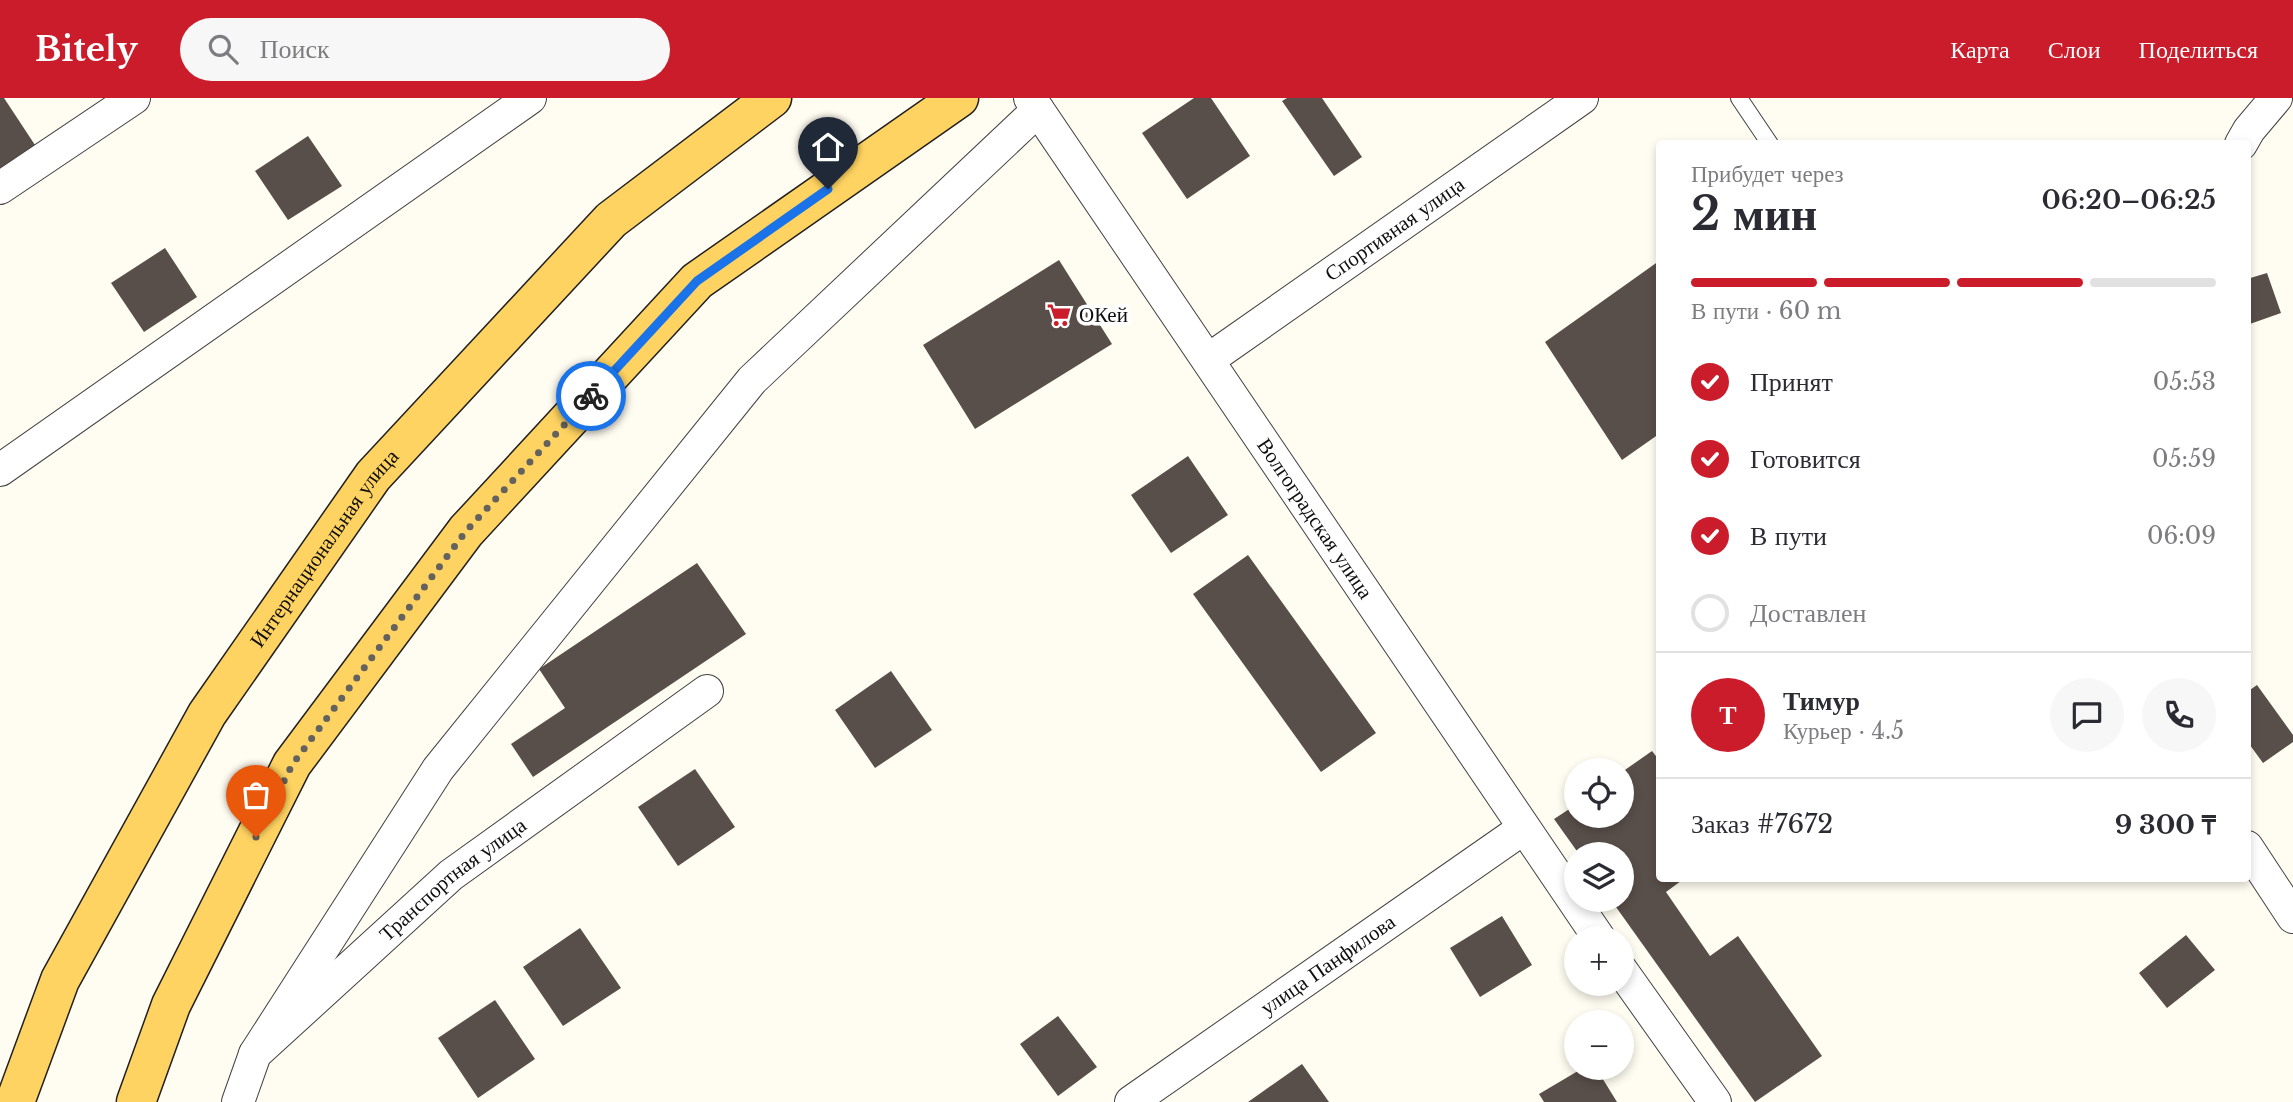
<!DOCTYPE html>
<html lang="ru">
<meta charset="utf-8">
<style>
:root{--surface:#fff;--page:#f7f7f7;--text:#2b2b33;--muted:#7c7c81;--line:#e1e1e2;--accent:#ca1c2a}
body{margin:0;font-family:"Libre Baskerville",serif;background:var(--page);color:var(--text);height:100vh;display:flex;flex-direction:column;font-size:26px;white-space:nowrap}
*{box-sizing:border-box;margin:0}
p{font-size:23px;color:var(--muted)}
.icon{flex:none;width:38px;height:38px;fill:none;stroke:currentColor;stroke-width:2;stroke-linecap:round;stroke-linejoin:round}
.map{position:relative;flex:1;overflow:hidden}
.panel{position:absolute;left:1656px;top:42px;width:595px;height:742px;display:flex;flex-direction:column;background:var(--surface);border-radius:7px;box-shadow:0 4px 10px #0003}
.panel>*{flex:none}
.tools{position:absolute;left:1564px;top:660px;display:grid;gap:14px}
.tools a{display:grid;place-items:center;width:70px;height:70px;border-radius:50%;background:var(--surface);box-shadow:0 4px 10px #0003;font-size:35px}
.pin{position:absolute;display:grid;place-items:center;width:60px;height:60px;color:#fff;margin:-72px -30px;border-radius:50% 50% 50% 0;rotate:-45deg;box-shadow:0 0 7px #0007}
.pin .icon{rotate:45deg}
.courier{position:absolute;display:grid;place-items:center;width:70px;height:70px;margin:-35px;border:5px solid #1a73e8;border-radius:50%;background:#fff;color:#222;box-shadow:0 2px 9px #0007}
.overview em{font-style:normal;font-weight:600}
.overview div{display:flex;flex-direction:column-reverse}
.overview{display:flex;align-items:center;justify-content:space-between;height:119px;padding:0 35px}
h1{font-size:46px;font-weight:600;line-height:52px}
.bar{display:grid;grid-template-columns:repeat(4,1fr);gap:10px 7px;align-content:center;height:84px;padding:0 35px}
.bar i{height:9px;border-radius:5px;background:var(--line)}
.bar .selected{background:var(--accent)}
.bar p{grid-column:span 4}
.line{display:flex;align-items:center;gap:18px;padding:0 35px;border-top:2px solid var(--line)}
.line div{flex:1}
.round{display:grid;place-items:center;flex:none;width:74px;height:74px;border-radius:37px;background:var(--page)}
ol{padding:0 35px;list-style:none}
li{display:flex;align-items:center;gap:21px;height:77px}
li p{margin-inline-start:auto}
li .icon{padding:7px;border-radius:50%;background:var(--accent);color:#fff;stroke-width:4}
li:last-child{color:var(--muted)}
li i{width:38px;height:38px;border:4px solid var(--line);border-radius:50%}
header{display:flex;align-items:center;gap:42px;box-sizing:border-box;height:98px;padding:0 35px;background:var(--accent);color:#fff}
header strong{font-size:33px}
nav{display:flex;gap:38px;margin-inline-start:auto;font-size:24px}
.search{width:490px;height:63px;background:var(--page);display:flex;align-items:center;gap:18px;box-sizing:border-box;padding:0 24px;border-radius:38px;color:var(--muted);font-size:26px}
.map>svg:first-child{display:block}
</style>
<header>
<strong>Bitely</strong>
<div class="search"><svg class="icon" aria-label="search" viewBox="0 0 24 24"><circle cx="10" cy="10" r="6"/><path d="M15 15l6 6"/></svg>Поиск</div>
<nav><a>Карта</a><a>Слои</a><a>Поделиться</a></nav>
</header>
<div class="map">
<svg width="2293" height="1004" viewBox="0 0 2293 1004">
<rect width="100%" height="100%" fill="#fffcf1"/>
<!-- building -->
<path fill="#594f4a" d="M0,0H4L35,47L0,70Z
M1194,0H1211L1250,58L1187,101L1142,35Z
M1287,0H1322L1362,59L1334,78L1282,3Z
M308,38L342,88L288,122L255,73Z
M165,150L197,199L144,234L111,185Z
M1059,162L1112,246L975,331L923,247Z
M1659,163V336L1622,362L1545,244Z
M2267,175L2281,215L2247,227V181Z
M1188,358L1228,417L1171,455L1131,397Z
M1248,457L1376,635L1321,674L1193,496Z
M697,465L746,536L533,679L511,646L565,610L539,571Z
M891,573L932,632L875,670L835,612Z
M2257,587L2293,637V644L2263,665L2247,643V594Z
M1652,653L1659,662V780H1685L1666,794L1710,858L1738,838L1822,958L1755,1004L1611,802H1622V756H1579L1554,721L1577,706V718H1622V674Z
M695,671L735,729L678,768L638,709Z
M1502,818L1532,867L1480,899L1450,850Z
M580,830L621,890L563,928L523,869Z
M2186,837L2215,872L2167,910L2139,875Z
M495,902L535,961L478,1000L438,940Z
M1058,918L1097,969L1058,998L1020,946Z
M1302,966L1329,1004H1248Z
M1583,970H1596L1617,1004H1544L1539,996Z"/>
<g fill="none" stroke-linecap="round" stroke-linejoin="round">
<!-- lane casing -->
<g stroke="#424242" stroke-width="18">
<path id="lane" d="M1739,0L1770,46"/>
</g>
<!-- street casing -->
<g stroke="#424242" stroke-width="34">
<g id="street">
<path id="s1" d="M1030,0L1599,840"/>
<path d="M2241,46L2249,32L2276,0"/>
<path d="M0,90L134,0"/>
<path id="s2" d="M1208,262L1582,0"/>
<path d="M0,372L530,0"/>
<path d="M2247,749L2293,819"/>
<path d="M1622,873L1715,1004"/>
<path d="M255,956L438,671L752,282L1038,12"/>
<path id="s3" d="M238,1004L255,956L451,777L707,593"/>
<path id="s4" d="M1131,1004L1524,730"/>
</g>
</g>
<!-- primary casing -->
<g stroke="#202020" stroke-width="41">
<g id="primary">
<path id="s5" d="M15,1004L60,882L207,616L373,378L611,122L772,0"/>
<path d="M136,1004L171,907L292,666L466,433L697,183L959,0"/>
</g>
</g>
<!-- lane -->
<use href="#lane" stroke="#fff" stroke-width="16"/>
<!-- street -->
<use href="#street" stroke="#fff" stroke-width="32"/>
<!-- primary -->
<use href="#primary" stroke="#ffd361" stroke-width="38"/>
</g>
<g fill="none" stroke-linecap="round" stroke-linejoin="round">
<!-- done -->
<path stroke="#63625e" stroke-width="7" stroke-dasharray="0 12.6" d="M256,739L292,667L466,433L591,298"/>
<!-- route -->
<path stroke="#1a73e8" stroke-width="9" d="M591,298L697,183L828,91"/>
</g>
<!-- icons -->
<defs>
<g id="supermarket-bare" transform="scale(1.89)"><path d="M-6-5.5h2.5l.6 2H6L4.5 2H-2.5L-4.4-4H-6ZM-1.5 3.2a1.3 1.3 0 1 0 .1 0ZM3 3.2a1.3 1.3 0 1 0 .1 0Z" fill="#ca1c2a" stroke="#fff" stroke-width="2.5" paint-order="stroke"/></g>
</defs>
<g fill-rule="evenodd">
<use href="#supermarket-bare" x="1059" y="217"/>
</g>
<g text-anchor="middle" dominant-baseline="central" stroke-width="7" stroke-linejoin="round" paint-order="stroke">
<!-- street labels -->
<g font-size="21" fill="#0f0f0f" stroke="#fff">
<text stroke="none"><textPath href="#s2" startOffset="228">Спортивная улица</textPath></text>
<text stroke="none"><textPath href="#s1" startOffset="508">Волгоградская улица</textPath></text>
<text stroke="none"><textPath href="#s5" startOffset="637">Интернациональная улица</textPath></text>
<text stroke="none"><textPath href="#s3" startOffset="315">Транспортная улица</textPath></text>
<text stroke="none"><textPath href="#s4" startOffset="240">улица Панфилова</textPath></text>
</g>
<!-- poi labels -->
<g font-size="21" fill="#0f0f0f" stroke="#fff" text-anchor="start">
<text x="1079" y="217">ОКей</text>
</g>
</g>
</svg>
<div class="tools">
<a><svg class="icon" aria-label="locate" viewBox="0 0 24 24"><circle cx="12" cy="12" r="6"/><path d="M12 2v4M12 18v4M2 12h4M18 12h4"/></svg></a>
<a><svg class="icon" aria-label="layers" viewBox="0 0 24 24"><path d="M12 4l9 5-9 5-9-5zM3 14l9 5 9-5"/></svg></a>
<a>+</a>
<a>−</a>
</div>
<div class="pin" style="left:256px;top:739px;background:#ea580c"><svg class="icon" aria-label="bag" viewBox="0 0 24 24"><path d="M5 8h14l-1 12H6zM9 8a3 3 0 0 1 6 0"/></svg></div>
<div class="pin" style="left:828px;top:91px;background:#1f2937"><svg class="icon" aria-label="home" viewBox="0 0 24 24"><path d="M3 11l9-7 9 7M6 9v11h12V9"/></svg></div>
<div class="courier" style="left:591px;top:298px"><svg class="icon" aria-label="bike" viewBox="0 0 24 24"><circle cx="6" cy="16" r="4"/><circle cx="18" cy="16" r="4"/><path d="M6 16l4-8h5l3 8M10 8l3 8H6M13 5h3"/></svg></div>
<section class="panel">
<div class="overview"><div><h1>2 мин</h1><p>Прибудет через</p></div><em>06:20–06:25</em></div>
<div class="bar"><i class="selected"></i><i class="selected"></i><i class="selected"></i><i></i><p>В пути · 60 m</p></div>
<ol>
<li><svg class="icon" aria-label="check" viewBox="0 0 24 24"><path d="M5 12l5 5 9-10"/></svg>Принят<p>05:53</p></li>
<li><svg class="icon" aria-label="check" viewBox="0 0 24 24"><path d="M5 12l5 5 9-10"/></svg>Готовится<p>05:59</p></li>
<li><svg class="icon" aria-label="check" viewBox="0 0 24 24"><path d="M5 12l5 5 9-10"/></svg>В пути<p>06:09</p></li>
<li><i></i>Доставлен</li>
</ol>
<div class="line" style="height:126px"><b class="round" style="background:var(--accent);color:#fff">Т</b><div><b>Тимур</b><p>Курьер · 4.5</p></div><a class="round"><svg class="icon" aria-label="chat" viewBox="0 0 24 24"><path d="M4 5h16v11H9l-5 4z"/></svg></a><a class="round"><svg class="icon" aria-label="phone" viewBox="0 0 24 24"><path d="M5 4h4l2 5-3 2q2 4 5 5l2-3 5 2v4C11 20 4 13 5 4z"/></svg></a></div>
<div class="line" style="height:91px"><div>Заказ #7672</div><b>9 300 ₸</b></div>
</section>
</div>
